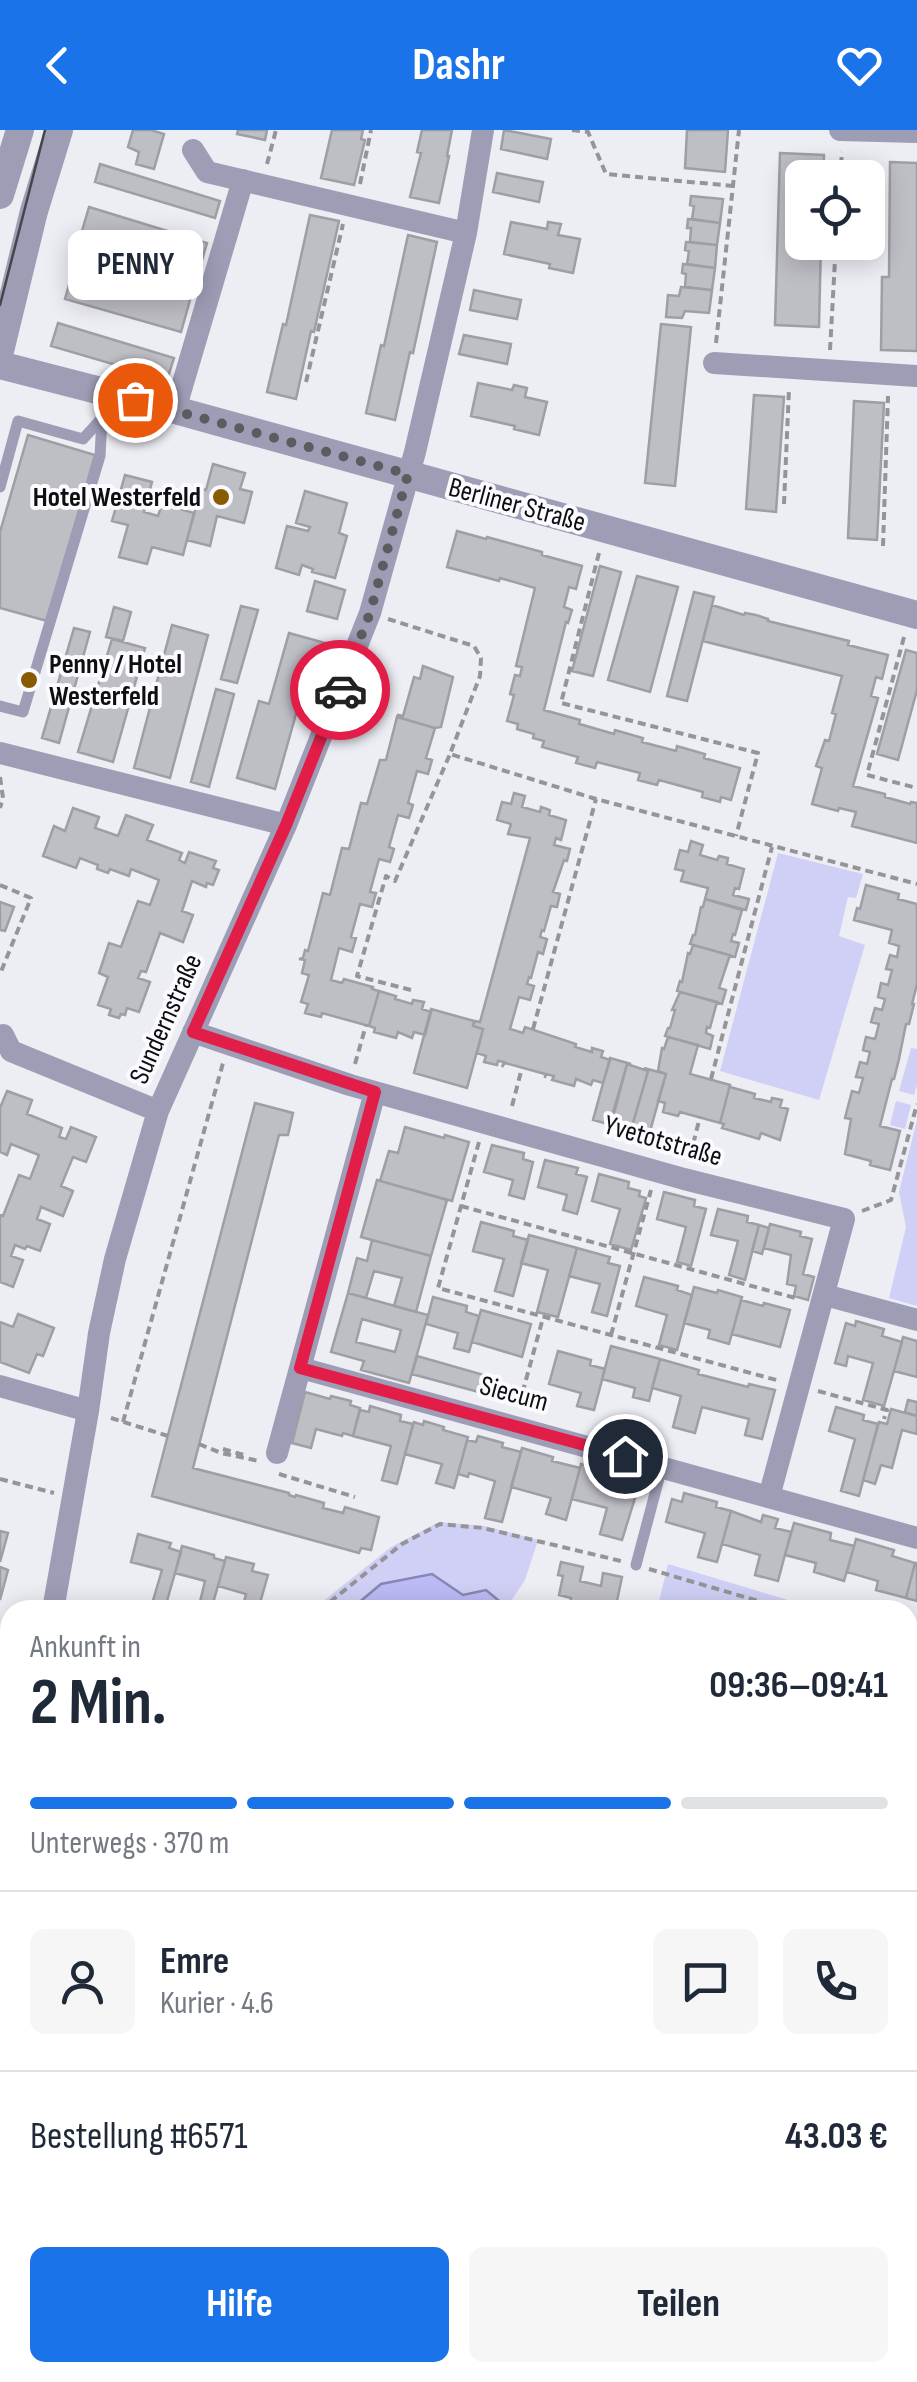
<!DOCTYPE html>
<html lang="de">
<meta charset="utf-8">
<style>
:root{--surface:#fff;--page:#f6f6f7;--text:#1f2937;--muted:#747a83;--line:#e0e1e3;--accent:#1a73e8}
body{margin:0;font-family:"Sofia Sans Condensed",sans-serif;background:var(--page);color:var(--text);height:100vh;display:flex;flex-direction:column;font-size:38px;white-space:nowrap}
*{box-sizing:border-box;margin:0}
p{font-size:32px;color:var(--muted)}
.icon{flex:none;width:55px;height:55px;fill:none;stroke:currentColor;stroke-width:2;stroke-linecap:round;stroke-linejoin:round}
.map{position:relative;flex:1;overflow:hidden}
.details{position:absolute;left:0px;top:1470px;width:918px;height:782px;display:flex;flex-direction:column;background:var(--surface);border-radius:30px 30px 0 0;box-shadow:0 5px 25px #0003}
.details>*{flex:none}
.buttons{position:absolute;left:785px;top:30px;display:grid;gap:20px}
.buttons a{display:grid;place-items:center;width:100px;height:100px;border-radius:15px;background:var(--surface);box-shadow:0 5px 25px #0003;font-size:50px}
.pin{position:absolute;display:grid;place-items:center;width:85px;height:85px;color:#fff;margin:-42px;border:5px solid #fff;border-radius:50%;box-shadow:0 2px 10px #0007}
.courier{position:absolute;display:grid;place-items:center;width:100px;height:100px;margin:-50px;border:8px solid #e11d48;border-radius:50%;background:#fff;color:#222;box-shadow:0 2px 12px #0007}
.bubble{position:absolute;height:70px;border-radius:15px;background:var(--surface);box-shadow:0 5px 25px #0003;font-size:32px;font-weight:700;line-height:70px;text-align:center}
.overview em{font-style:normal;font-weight:700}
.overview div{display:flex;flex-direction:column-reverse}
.overview{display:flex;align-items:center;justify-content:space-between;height:170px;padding:0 30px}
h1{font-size:65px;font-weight:700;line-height:75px}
.bar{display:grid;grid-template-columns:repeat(4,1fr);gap:15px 10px;align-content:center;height:120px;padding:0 30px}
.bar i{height:12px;border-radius:8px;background:var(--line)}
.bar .active{background:var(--accent)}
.bar p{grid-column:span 4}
.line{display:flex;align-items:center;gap:25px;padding:0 30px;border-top:2px solid var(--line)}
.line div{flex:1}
.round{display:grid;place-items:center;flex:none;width:105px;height:105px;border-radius:15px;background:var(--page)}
.cta{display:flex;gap:20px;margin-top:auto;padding:20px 30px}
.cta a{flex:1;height:115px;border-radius:15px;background:var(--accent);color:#fff;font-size:40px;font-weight:700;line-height:115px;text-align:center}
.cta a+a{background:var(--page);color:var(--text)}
header{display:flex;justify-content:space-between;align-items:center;height:130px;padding:0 30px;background:var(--accent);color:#fff;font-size:45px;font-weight:700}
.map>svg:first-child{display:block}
</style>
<header><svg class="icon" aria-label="back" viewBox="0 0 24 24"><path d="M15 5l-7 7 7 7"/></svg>Dashr<svg class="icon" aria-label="heart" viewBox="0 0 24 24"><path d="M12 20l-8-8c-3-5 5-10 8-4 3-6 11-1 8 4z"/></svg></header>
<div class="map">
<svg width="917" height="2252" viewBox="0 0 917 2252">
<rect width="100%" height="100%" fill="#ededf4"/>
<!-- green -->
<path fill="#d0d0f6" d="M778,723L863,744L856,768L848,767L839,806L865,815L819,970L720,941Z
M911,918L917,919V955L914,965L899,961Z
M896,971L911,975L905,999L890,995Z
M917,990V1176L889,1168L906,1097L899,1062Z
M439,1392L485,1396L538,1410L525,1450L511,1471L520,1480H510L486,1460L463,1465L432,1443L381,1454L350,1480H312L391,1417Z
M668,1434L821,1480H657Z
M908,1509L917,1512V1653H908Z
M0,2014L10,2021V2242H365L380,2252H18L0,2241Z
M672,2243V2242L746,2243L744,2252H670Z"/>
<!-- water -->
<path fill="#bdbbf7" stroke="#8887b2" stroke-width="2.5" d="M432,1444L463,1465L486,1460L510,1480H350L381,1454Z"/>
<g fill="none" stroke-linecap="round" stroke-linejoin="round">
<!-- stream -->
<path stroke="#8887b2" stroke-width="6" d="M908,1619L917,1621
M0,1877L10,1874"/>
</g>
<!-- building -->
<path fill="#bebec5" stroke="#9e9ea5" stroke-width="2.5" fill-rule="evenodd" d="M133,0H151L164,4L154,39L136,34L139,22L128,17Z
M238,0H267L265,10L237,4Z
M332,0H363L361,9L365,10L354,55L321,48Z
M422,0H452L447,26H449L439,73L410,67L421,23L417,22Z
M504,0L551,9L547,29L501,19Z
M687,0H728L725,42L685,38Z
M780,23L824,25L823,48H802V112H821L819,197L775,195Z
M890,32L917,33V221L881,220L882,147H889Z
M100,34L220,71L215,88L95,52Z
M497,43L543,52L539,72L493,62Z
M691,66L723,69L720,93L692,89L694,76L690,75Z
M89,77L207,113L198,144L80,108Z
M310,85L339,91L314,202L311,201L296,269L267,262L283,194L286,195Z
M688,89L720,93L717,115L690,112L691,98H687Z
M511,92L547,99L548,92L561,94L558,105L580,109L573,143L549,138L550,134L504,124Z
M408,105L437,112L413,223L410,222L395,290L366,283L381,215L384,216Z
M686,112L717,115L715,138L687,134L689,121L685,120Z
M683,134L715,138L712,160L685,157L686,144L682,143Z
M74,137L190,170L181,202L65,169Z
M681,157L712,160L709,183L685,181L682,188L666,187L668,165L679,166Z
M474,160L521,170L517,189L470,180Z
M58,193L174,228L167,250L51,216Z
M661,194L691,197L675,356L645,353Z
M464,205L511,214L507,234L459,224Z
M478,253L512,260L514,255L527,258L525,267L547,272L539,305L514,299L515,296L471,286Z
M754,265L784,267L776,382L746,379Z
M854,271L884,273L877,410L848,408Z
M28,305L95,325L47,491L0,478V402Z
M213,334L245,343L240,359L252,362L244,393L217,386L210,416L187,410L201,359L206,360Z
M125,345L152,352L144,382L158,386L162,374L194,383L183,425L152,417L147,434L119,427L128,395L112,391Z
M305,361L347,373L339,403L347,406L335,448L312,442L313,439L302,435L299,445L276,438L287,396L308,401L310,397L296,393Z
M457,401L486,409L487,407L542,422V425L582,436L576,459L569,457L564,477L572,480L568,493L566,492L544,580L580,590L579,594L583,595L614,604L615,600L643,608L642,612L676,621L677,616L705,624L704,628L740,638L731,670L721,667L720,672L702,667L703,662L659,650L657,655L638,650L640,643L597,632L595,638L576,633L578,627L542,617L544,611L533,608L534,604L517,599L518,594L507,591L514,565L510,564L515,545L520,546L522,537L516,536L535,458L500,448L499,451L447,437Z
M600,436L621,442L593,546L572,541Z
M637,446L678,457L650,562L608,550Z
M315,451L345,460L337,489L307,481Z
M694,462L714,467L687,571L667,566Z
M712,475L744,485L745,483L756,485L768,489V491L849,511L848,515L888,525L882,549L876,547L871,566L878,568L853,656L885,664V667L910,674L911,672L917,673V713L852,696L856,682L839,678L838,681L812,674L822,638L816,636L825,610L829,611L836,584L832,583L842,546L703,511Z
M241,476L258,480L237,553L221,549Z
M114,477L131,482L123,511L106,507Z
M172,495L208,505L170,648L134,638Z
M74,498L90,502L59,613L42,608Z
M289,503L329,514L308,587L296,584L275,659L237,648L259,571L269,574Z
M112,509L145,518L113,632L78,622Z
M906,520L917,523V560L898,630L877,624Z
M423,536L453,547L441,597L435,598L397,587L398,585L403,586L414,547L420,549Z
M216,559L234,564L209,657L191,652Z
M397,587L435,598L426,628L432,630L428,644L417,641L408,673L413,675L409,688L398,685L389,717L394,719L390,732L379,729L370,762L376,763L372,777L360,774L351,807L356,808L352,822L339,818L331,850L342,853L344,849L373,857L372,859L379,861L369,896L322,883L321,887L305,883L308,874L301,872L309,845L302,843L305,830L299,829L303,828L305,820L308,821L323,763L330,765L342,718L349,719L361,673L367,674L380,630H386Z
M514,663L525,666L522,677L540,682L541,677L550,680L549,685L566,690L561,710L556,708L554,715L570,719L567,731L564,730L553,762L560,764L557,777L551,776L544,801L542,800L540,807L547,809L543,824L538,822L531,848L529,847L527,854L534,856L530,870L519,867L510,899L523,903L525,897L576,914L575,917L592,922V918L603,921L601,927L610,930L603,953L593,950L591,955L576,949L574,956L552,950L554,946L546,944L545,948V944L505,933L502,937L504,932L498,931L497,935L484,932L486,926L477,923L483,899L473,896L475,891L480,892L530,708L508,704L511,694L497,690L502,672L511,674Z
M73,678L99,687L95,698L118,706L126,685L153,695L147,710L182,723L179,730L185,733L189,722L216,731L213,738L219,740L213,755L207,753L206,757L192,751L182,781L193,785L183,812L160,803L146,842L141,841L138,848L150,852L139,882L127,878L125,885L121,884L119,888L109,885L111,879L98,875L108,847L99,843L109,813L121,817L138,771L150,775L159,750L131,739L129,746L110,739L108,743L97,739L98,735L80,728L76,738L43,726L54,696L65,701Z
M691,711L703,715L700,725L717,730L719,726L728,728L727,734L744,739L739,759L735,758L733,765L749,769L746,780L705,769L708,758L681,751L684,741L675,739L680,720L688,722Z
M866,755L899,764L898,769L917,774V854L912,874H914L909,894H906L899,929L894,949H892L880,996L900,1001L890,1040L870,1035L871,1031L845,1024L851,989L845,988L852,961L859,963L863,948L856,947L860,932L867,934L870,922L863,920L866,907L875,909L879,894L871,892L875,878L882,880L885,869L878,867L881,853L888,855L892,840L886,839L890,825L897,827L899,816L889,813L892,800L854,790L857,778L860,779Z
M705,769L742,780L735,805L733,804L731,811L739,813L735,827L690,814L693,805H695L701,777H703Z
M0,772L14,777L5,801L0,800Z
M693,815L730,825L719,858L726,860L722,874L677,861L680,851L682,852L688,823L690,824Z
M379,861L396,866L395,869L412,874L413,870L424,872L422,879L431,882L425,905L414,902L412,908L398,902L396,908L374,902L375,898L369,896Z
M680,862L717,872L710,898L707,897L706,903L713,906L710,919L665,906L668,898H670L675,880H672Z
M431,879L474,891L473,896L483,899L467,958L414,943Z
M668,907L698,915L690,944L730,955L720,993L680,982L678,986L663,982L665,973L658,971L666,944L658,941L662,918L664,919Z
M610,928L631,934H627L611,995L593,990Z
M627,934L648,941L631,1000L610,993Z
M644,938L666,944L649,1005L631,1000L648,941Z
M730,955V957L755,964L754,968L771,972L772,968L782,970L780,977L788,979L780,1010L761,1003L759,1009L722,998L724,994L720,993Z
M7,961L32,970L27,984L62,998L59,1007L66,1009L71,997L96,1007L86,1032L73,1027L61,1056L73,1061L63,1086L41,1077L37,1089L50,1094L40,1121L27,1116L25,1119L15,1115L11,1126L23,1130L13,1157L0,1152V1085L3,1086L19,1045L30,1049L39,1025L11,1014L7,1025L0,1022V978Z
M255,973L293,983L288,1005H279L193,1338L289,1363V1365L295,1367L296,1365L324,1373L323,1378L343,1383L345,1377L379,1387L371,1420L361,1418L359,1423L152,1366Z
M405,997L444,1008L445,1005L469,1012L452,1071L380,1051L389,1021L398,1023Z
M492,1015L524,1023L523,1029L533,1032L524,1069L509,1065L513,1050L484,1042Z
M545,1030L578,1038L576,1044L587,1047L577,1084L563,1080L567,1065L538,1057Z
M599,1044L629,1052L628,1058L640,1061L639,1066L646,1068L631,1120L610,1114L620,1079L592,1071Z
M377,1050L447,1070L431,1126L361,1107Z
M664,1062L695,1070L694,1076L706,1079L691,1136L677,1132L686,1097L657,1089Z
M718,1079L748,1086L747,1092L759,1095L745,1150L729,1145L738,1111L711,1105Z
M481,1092L514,1101L513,1106L528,1110L513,1166L495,1161L504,1129L473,1121Z
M770,1094L801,1102L800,1106L812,1109L803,1144L814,1147L808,1170L794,1166L796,1156L787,1154L791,1125L764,1118Z
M759,1095L769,1098L762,1124L752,1121Z
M529,1105L577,1118L558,1187L537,1182L548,1140L521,1133Z
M372,1110L431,1126L416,1182L394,1176L402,1148L374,1141L366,1168L348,1163L357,1128L367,1131Z
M577,1118L610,1127L608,1133L620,1136L607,1186L592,1182L600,1154L569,1146Z
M644,1147L678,1156L677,1160L692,1165L677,1220L659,1215L667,1185L636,1176Z
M694,1157L717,1163L718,1160L742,1167L729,1214L708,1208L710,1200L684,1193Z
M348,1163L428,1185L409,1253L361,1240L364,1231L331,1222ZM362,1189L401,1200L395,1222L356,1212Z
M433,1167L467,1176L466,1182L479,1186L469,1222L454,1218L458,1203L426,1194Z
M741,1170L763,1176L764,1173L790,1180L780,1217L732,1204Z
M481,1180L531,1194L522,1227L472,1212Z
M18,1184L54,1198L43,1226L37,1224L29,1243L0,1232V1192L13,1197Z
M856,1191L884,1199L882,1206L902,1212L884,1276L863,1270L873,1233L848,1226L846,1236L835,1233L846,1193L855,1196Z
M903,1207L917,1211V1247L894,1241Z
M611,1216L660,1229L649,1271L633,1267L635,1258L602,1249Z
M558,1221L591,1230L590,1235L605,1239L594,1280L577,1276L581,1263L549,1254Z
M417,1226L491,1247L486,1264L412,1244Z
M660,1229L699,1240L698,1244L748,1257L749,1254L775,1260L762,1309L745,1305L749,1289L702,1277L695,1303L673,1297L681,1266L652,1258Z
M305,1262L330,1269L331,1266L351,1271L350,1275L360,1278L353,1306L343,1303L342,1306L316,1299L311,1318L292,1313Z
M908,1270L917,1272V1286L905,1282Z
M370,1276L401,1285L400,1291L413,1294L397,1354L382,1350L391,1316L353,1306L360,1280L369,1282Z
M836,1277L864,1285L863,1290L878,1294L859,1366L841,1361L855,1309L829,1301Z
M891,1279L917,1286V1304L902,1300L892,1338L881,1335L875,1354L863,1350L879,1292L887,1294Z
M424,1291L444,1297L443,1300L468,1307L454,1358L436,1353L442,1334L405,1324L414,1292L423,1295Z
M478,1306L503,1313L502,1317L521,1322L502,1392L485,1388L495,1351L469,1343L468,1347L458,1344L467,1310L476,1312Z
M522,1318L553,1327L552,1331L580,1338L566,1390L546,1384L551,1368L511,1357Z
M581,1334L618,1344L617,1349L639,1355L622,1410L600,1404L607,1378L572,1369Z
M684,1363L717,1372L716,1377L731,1381L717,1432L698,1427L705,1403L666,1392L672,1369L682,1372Z
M731,1381L761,1392L763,1385L778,1389L775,1398L791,1402L778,1451L755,1445L760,1425L722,1414Z
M794,1393L831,1403L830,1410L854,1416L844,1451L814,1442L816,1433L785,1425Z
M0,1401L8,1403L0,1432Z
M138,1404L171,1413L169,1418L181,1422L165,1478L152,1474L162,1440L131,1432Z
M856,1409L894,1420L892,1426L915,1433L906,1468L876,1460L878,1451L847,1442Z
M182,1416L214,1425V1428L225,1431L211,1480H198L205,1451L175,1443Z
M226,1427L254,1434L252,1441L268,1445L258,1480H242L246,1464L218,1456Z
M561,1432L583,1437L580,1451L601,1456L603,1443L622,1447L617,1471L624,1473L623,1480H595L570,1474L571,1468L559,1465L563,1446L558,1445Z
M915,1433H917V1471L906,1468Z
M0,1437L8,1440L0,1470Z
M0,1517L10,1519L4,1551L0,1550Z
M0,1804L10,1810V1852L0,1846Z
M0,2077L10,2083V2227L0,2221Z
M35,2242H130L124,2252H65L59,2247L56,2252H51Z"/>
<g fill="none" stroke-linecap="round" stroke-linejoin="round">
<!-- path -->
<path stroke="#949499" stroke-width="4" stroke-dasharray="8 5" stroke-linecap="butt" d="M572,0L588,2L606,44L733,56
M267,34L276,0
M840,48L842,22
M360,54L371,0
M716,213L739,0
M830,220L836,112
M306,252L343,94
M784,374L789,259
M883,416L888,266
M599,423L561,573L758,623L736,706
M388,489L474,516L481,528L480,546L450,624L596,669L917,754
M904,507L867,645L917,658
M0,647L3,668L0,678
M0,755L31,768L0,844
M411,860L357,846L386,746L395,751L450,624
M533,899L596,669
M355,934L366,895
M711,949L772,717
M512,976L522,938
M479,1012L438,1158L780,1251
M690,1026L700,987
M461,1076L799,1169
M862,1081L891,1070L917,974
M611,1205L651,1060
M818,1261L887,1280L884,1289
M519,1275L543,1188
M111,1288L168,1306
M123,1292L223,933
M199,1314L221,1323L259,1331
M223,1319L244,1325L243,1329
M279,1344L355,1367
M0,1349L54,1363
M649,1439L789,1480
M320,1480L402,1414L440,1394L483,1398L621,1431
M908,1515L917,1519
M0,1525L10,1528
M908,1641H917
M309,2242L324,2252
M439,2245L450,2252
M683,2252L684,2242"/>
<!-- service -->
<path stroke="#9d9db6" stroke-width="11" d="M0,357L18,291L83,309L102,288L109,264
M0,576L23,582L100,326L102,288
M636,1435L662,1337
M0,2045L10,2052
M498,2242L512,2252
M420,2252L425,2242
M628,2252L629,2242"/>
<!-- minor -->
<path stroke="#9d9db6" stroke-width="22" d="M840,0L917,2
M193,20L207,42L466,103
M714,233L917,246
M175,280L243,50
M0,623L286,695
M193,902L350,955L684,1049L844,1089L769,1367
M3,905L11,921L158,981
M825,1165L917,1190
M301,1238L917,1408
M0,1256L88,1281
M277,1323L375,962
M53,1480L88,1281L99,1203L115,1129L158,981L286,695L370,483L415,322L466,103L483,0
M0,1720L10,1699
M0,1776L10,1787"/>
<!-- tertiary -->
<path stroke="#9d9db6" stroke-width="28" d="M0,65L20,0
M0,221L34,81L59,0
M0,235L175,280L917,485"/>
<!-- secondary -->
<path stroke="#76759a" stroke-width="28" d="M0,1997L10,2003
M383,2242L398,2252"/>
<!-- tram -->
<path stroke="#46464a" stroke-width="2.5" d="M0,175L45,0"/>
</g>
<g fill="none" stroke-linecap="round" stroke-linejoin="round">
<!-- done -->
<path stroke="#5c5c60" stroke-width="10" stroke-dasharray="0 18" d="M135,270L408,344L370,483L340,560"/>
<!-- route -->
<path stroke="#e11d48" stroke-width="12" d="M340,560L286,695L193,902L375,962L300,1238L625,1326"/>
</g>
<!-- markers -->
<g fill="#895b00" stroke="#fafaff" stroke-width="4">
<circle cx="221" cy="367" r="10"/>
<circle cx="29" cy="550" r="10"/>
</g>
<g text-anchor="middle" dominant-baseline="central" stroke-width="8" stroke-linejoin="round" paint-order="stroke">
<!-- poi labels -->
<g font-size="28" font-weight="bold" fill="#0e0e11" stroke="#fafaff" text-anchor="end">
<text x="201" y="367">Hotel Westerfeld</text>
<text x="49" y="534" text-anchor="start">Penny / Hotel<tspan x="49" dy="32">Westerfeld</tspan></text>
</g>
<!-- street labels -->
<g font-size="28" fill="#0e0e11" stroke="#fafaff">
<text transform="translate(517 375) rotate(15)">Berliner Straße</text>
<text transform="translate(166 889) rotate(-66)">Sundernstraße</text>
<text transform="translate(663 1011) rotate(16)">Yvetotstraße</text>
<text transform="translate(514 1264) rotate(15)">Siecum</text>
</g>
</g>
</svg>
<div class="buttons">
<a><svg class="icon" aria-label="locate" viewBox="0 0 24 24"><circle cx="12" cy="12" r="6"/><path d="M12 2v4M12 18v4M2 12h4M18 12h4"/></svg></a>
</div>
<div class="pin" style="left:135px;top:270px;background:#ea580c"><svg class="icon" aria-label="bag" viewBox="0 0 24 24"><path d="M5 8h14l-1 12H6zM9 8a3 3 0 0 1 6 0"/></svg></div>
<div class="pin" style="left:625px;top:1326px;background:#1f2937"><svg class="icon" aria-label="home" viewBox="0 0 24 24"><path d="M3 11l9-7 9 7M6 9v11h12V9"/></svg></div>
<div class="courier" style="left:340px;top:560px"><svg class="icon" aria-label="car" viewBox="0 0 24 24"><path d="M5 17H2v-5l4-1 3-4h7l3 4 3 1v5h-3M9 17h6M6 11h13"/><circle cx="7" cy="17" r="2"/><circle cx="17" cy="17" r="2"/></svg></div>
<div class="bubble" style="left:68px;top:100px;width:135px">PENNY</div>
<section class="details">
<div class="overview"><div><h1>2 Min.</h1><p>Ankunft in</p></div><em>09:36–09:41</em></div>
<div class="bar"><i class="active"></i><i class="active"></i><i class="active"></i><i></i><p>Unterwegs · 370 m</p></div>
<div class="line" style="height:180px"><a class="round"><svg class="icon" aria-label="person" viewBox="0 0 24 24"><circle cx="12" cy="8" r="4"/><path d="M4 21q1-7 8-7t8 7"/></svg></a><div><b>Emre</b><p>Kurier · 4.6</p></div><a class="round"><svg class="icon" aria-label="chat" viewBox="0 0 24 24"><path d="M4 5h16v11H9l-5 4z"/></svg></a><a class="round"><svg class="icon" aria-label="phone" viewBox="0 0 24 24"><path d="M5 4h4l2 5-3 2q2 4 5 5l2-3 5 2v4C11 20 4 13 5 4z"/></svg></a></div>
<div class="line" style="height:130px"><div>Bestellung #6571</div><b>43.03 €</b></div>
<div class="cta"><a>Hilfe</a><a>Teilen</a></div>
</section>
</div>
